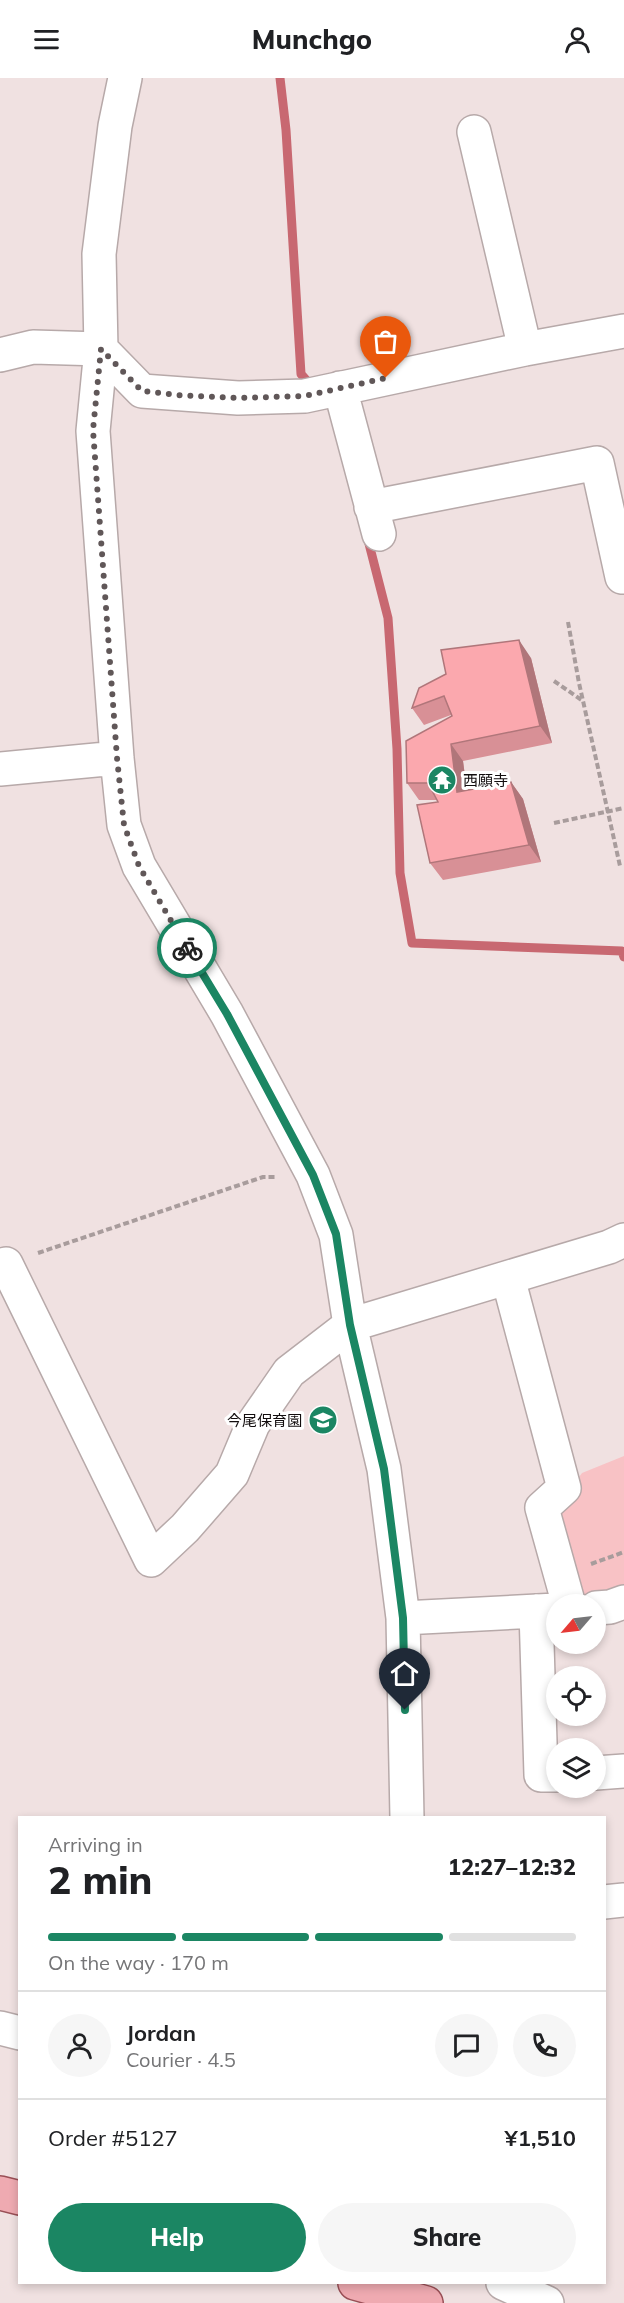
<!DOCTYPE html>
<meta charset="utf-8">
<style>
:root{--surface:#fff;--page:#f6f6f6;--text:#202124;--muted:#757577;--line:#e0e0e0;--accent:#1b8663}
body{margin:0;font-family:Mulish,"Noto Sans JP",sans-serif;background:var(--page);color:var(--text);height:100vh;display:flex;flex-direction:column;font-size:22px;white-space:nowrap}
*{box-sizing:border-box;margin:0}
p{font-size:20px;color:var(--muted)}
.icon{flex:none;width:33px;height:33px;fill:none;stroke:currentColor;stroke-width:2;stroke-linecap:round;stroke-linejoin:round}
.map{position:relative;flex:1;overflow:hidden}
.sheet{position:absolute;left:18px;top:1738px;width:588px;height:468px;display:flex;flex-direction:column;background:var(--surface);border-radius:0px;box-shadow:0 3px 9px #0003}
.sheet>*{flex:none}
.needle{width:39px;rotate:242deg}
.fabs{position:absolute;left:546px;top:1516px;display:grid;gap:12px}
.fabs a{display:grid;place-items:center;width:60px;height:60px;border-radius:50%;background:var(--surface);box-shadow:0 3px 9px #0003;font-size:30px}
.pin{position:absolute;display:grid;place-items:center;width:51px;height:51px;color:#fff;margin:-62px -26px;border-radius:50% 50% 50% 0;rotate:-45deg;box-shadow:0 0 6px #0007}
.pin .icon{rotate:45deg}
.courier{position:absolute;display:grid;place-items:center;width:60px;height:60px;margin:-30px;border:4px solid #1b8663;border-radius:50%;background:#fff;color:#222;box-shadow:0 2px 8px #0007}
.head em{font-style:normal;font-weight:800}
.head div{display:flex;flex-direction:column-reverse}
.head{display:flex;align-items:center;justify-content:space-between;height:102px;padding:0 30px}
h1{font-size:39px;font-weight:800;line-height:45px}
.bar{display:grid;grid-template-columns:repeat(4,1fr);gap:9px 6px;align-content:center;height:72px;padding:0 30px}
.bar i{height:8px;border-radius:4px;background:var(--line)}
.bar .on{background:var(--accent)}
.bar p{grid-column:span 4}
.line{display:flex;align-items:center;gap:15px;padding:0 30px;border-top:2px solid var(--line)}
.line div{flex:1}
.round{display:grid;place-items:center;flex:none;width:63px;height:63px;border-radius:32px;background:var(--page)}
.action{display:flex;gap:12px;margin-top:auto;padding:12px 30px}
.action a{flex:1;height:69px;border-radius:36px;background:var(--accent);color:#fff;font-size:24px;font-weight:800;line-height:69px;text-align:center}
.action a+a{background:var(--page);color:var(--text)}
header{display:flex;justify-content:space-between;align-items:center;height:78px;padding:0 30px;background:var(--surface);font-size:27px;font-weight:800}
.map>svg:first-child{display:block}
</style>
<header><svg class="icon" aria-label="menu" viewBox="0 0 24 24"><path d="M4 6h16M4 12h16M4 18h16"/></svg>Munchgo<svg class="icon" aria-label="person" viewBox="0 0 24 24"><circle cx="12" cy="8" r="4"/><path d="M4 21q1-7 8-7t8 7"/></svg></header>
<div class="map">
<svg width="624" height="2225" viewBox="0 0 624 2225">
<rect width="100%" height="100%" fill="#f0e1e1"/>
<!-- green -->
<path fill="#f8c2c5" d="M624,1378V1512L607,1518H580L554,1434L582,1395Z"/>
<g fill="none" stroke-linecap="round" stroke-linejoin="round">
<!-- stream -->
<path stroke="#c86871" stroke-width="9" d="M280,0L286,52L301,296L313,310
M367,458L388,540L397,671L400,795L412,865L622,873L624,879"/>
<!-- minor casing -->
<g stroke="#b7a9a9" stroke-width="36">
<path id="minor" d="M125,0L115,48L99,176L101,271L93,353L117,680L124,747L139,788L227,936L313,1097L336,1157L350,1247L384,1391L403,1540L407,1740
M474,54L525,271
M0,277L33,269L101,271L142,313L238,320L305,318L525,271L624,253
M340,310L379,456
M371,429L597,385L622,499L624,498
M0,691L117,680
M0,1188L6,1186L151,1482L185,1450L232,1396L253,1346L289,1294L350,1247L609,1169L624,1162
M508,1200L564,1410L542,1430L569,1527
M596,1530L610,1529L624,1524
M536,1533L541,1697H556
M403,1540L556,1532
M596,1695L624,1693
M604,1824L624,1822
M0,1950L20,1955
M503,2205L547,2225"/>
</g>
<!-- major casing -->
<g stroke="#9a4f56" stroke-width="36">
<path id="major" d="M0,2115L20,2120
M355,2205L426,2225"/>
</g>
<!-- path -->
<path stroke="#a89c9c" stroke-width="4" stroke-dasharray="6 3" stroke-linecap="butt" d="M568,544L579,605L620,788
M554,603L583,623
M554,745L624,730
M38,1175L263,1099H276
M591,1486L624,1474"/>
<!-- minor -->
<use href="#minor" stroke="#fff" stroke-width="33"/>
<!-- major -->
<use href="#major" stroke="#efaab1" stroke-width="33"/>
</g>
<!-- wall -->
<path fill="#d89096" d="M531,580L552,665L463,683L467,712L511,704L523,721L541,784L443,802L430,785L438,724V722H419L407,705L452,638L451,637L424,647L412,630Z"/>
<!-- shaded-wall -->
<path fill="#b0767a" d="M519,562L531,580L552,665L540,648Z
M451,666L463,683L469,731L457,714Z
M511,704L523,721L541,784L529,767Z"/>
<!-- building -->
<path fill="#fba8ae" stroke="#b0767a" stroke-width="1.5" d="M519,562L540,648L451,666L457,714L511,704L529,767L430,785L417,727L438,724L428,705H407L406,663L452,638L444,618L412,630L419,610L446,596L441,572Z"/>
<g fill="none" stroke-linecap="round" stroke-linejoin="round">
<!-- done -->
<path stroke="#605758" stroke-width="6" stroke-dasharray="0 10.8" d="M187,870L139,788L124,747L117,680L93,352L101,271L142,313L177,317L238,320L305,318L386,300"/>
<!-- route -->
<path stroke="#1b8663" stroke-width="8" d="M187,870L227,936L313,1097L336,1156L350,1247L384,1391L403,1540L405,1632"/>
</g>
<!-- icons -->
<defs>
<g id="temple-disc" transform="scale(1.5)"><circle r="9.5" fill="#1b8663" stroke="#fff"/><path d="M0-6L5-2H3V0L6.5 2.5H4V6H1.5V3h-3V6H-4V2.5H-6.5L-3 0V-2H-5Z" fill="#fff"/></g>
<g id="school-disc" transform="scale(1.5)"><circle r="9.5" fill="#1b8663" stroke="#fff"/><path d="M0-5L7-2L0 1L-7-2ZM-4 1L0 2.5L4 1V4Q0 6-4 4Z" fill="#fff"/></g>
</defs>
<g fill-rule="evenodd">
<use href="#temple-disc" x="442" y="702"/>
<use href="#school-disc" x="323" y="1342"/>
</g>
<g text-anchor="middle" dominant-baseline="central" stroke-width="6" stroke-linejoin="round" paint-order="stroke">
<!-- poi labels -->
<g font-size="15" fill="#120d0e" stroke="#fff" text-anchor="start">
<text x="463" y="702">西願寺</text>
<text x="302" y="1342" text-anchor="end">今尾保育園</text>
</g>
</g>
</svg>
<div class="fabs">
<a><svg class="needle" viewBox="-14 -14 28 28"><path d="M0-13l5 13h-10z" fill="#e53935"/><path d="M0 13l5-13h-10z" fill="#757577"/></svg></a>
<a><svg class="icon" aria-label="locate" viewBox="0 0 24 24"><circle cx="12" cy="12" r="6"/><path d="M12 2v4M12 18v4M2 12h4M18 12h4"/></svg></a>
<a><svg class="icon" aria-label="layers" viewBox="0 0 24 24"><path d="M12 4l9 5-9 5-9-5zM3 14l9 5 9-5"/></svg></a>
</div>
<div class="pin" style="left:386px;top:300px;background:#ea580c"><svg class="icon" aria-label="bag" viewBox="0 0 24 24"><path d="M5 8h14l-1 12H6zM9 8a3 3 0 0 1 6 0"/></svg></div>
<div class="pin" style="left:405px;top:1632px;background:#1f2937"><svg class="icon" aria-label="home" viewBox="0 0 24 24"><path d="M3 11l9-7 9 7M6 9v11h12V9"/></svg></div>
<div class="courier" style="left:187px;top:870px"><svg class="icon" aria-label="bike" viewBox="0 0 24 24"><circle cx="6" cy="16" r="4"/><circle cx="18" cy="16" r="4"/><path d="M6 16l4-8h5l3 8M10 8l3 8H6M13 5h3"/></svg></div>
<section class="sheet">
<div class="head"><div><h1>2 min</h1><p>Arriving in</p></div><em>12:27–12:32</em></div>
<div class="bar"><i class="on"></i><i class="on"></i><i class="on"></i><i></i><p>On the way · 170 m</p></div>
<div class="line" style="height:108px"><a class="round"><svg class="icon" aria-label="person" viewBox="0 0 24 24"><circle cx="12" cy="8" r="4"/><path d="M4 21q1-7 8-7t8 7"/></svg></a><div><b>Jordan</b><p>Courier · 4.5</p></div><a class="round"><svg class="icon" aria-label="chat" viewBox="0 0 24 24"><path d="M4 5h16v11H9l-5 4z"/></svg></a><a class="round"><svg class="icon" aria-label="phone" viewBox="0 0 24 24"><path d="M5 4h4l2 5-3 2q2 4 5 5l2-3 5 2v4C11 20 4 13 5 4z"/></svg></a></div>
<div class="line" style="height:78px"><div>Order #5127</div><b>¥1,510</b></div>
<div class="action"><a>Help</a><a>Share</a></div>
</section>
</div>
